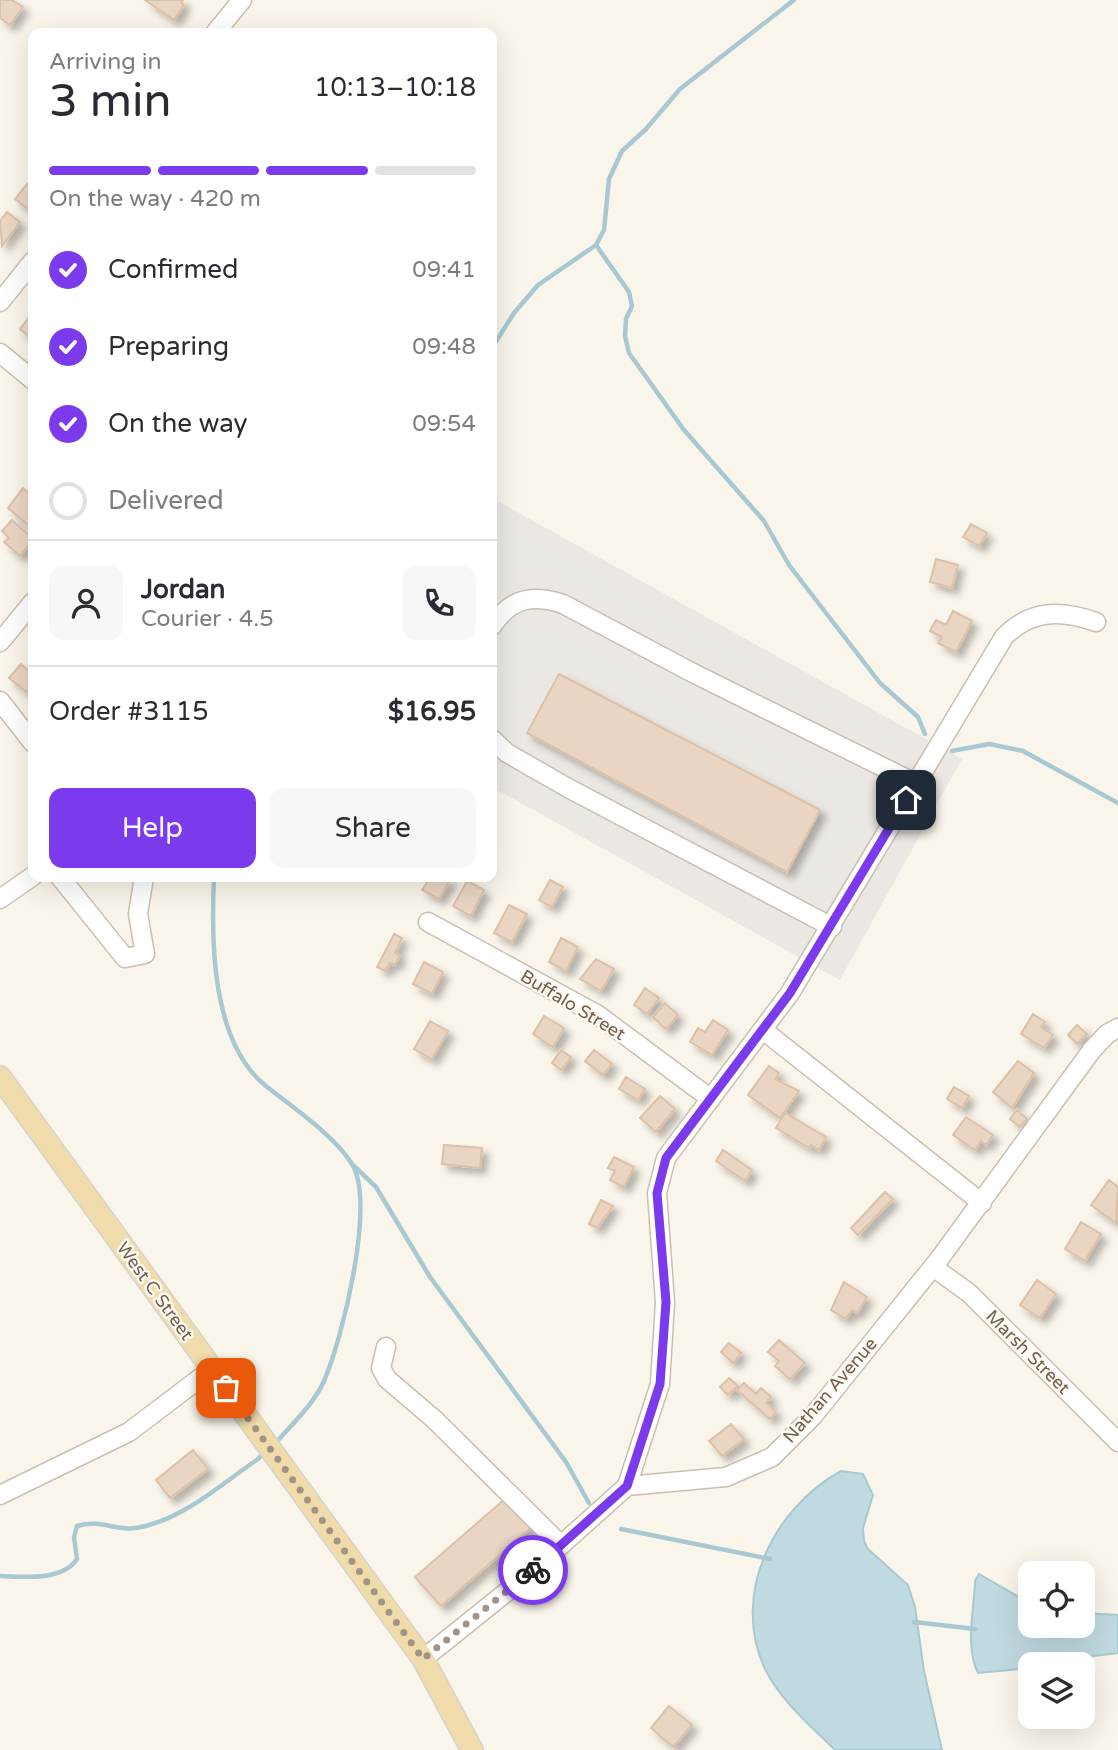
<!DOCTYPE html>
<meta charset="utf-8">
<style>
:root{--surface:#fff;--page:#f7f7f7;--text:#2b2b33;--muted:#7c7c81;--line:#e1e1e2;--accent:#7c3aed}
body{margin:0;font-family:"Varela Round",sans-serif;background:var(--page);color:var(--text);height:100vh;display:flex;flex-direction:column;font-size:26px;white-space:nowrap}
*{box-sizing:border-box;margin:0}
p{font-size:23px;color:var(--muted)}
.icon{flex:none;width:38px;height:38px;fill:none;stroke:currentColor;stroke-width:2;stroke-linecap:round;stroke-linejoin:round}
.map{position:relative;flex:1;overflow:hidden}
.side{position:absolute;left:28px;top:28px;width:469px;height:854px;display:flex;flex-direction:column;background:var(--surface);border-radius:14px;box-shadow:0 7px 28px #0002}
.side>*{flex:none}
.controls{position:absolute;left:1018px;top:1561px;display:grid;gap:14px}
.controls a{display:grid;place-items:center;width:77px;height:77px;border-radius:14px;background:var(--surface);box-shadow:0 7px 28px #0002;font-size:35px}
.pin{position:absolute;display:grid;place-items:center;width:60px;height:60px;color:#fff;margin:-30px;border-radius:14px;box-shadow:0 4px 10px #0006}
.courier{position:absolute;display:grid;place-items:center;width:70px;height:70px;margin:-35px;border:5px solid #7c3aed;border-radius:50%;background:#fff;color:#222;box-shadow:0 2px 9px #0007}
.headline em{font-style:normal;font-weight:600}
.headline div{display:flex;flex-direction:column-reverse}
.headline{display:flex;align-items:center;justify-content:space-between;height:119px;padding:0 21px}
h1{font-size:46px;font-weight:600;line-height:52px}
.bar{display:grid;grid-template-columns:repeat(4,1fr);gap:10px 7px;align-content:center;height:84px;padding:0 21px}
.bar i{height:9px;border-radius:5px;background:var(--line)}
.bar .on{background:var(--accent)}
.bar p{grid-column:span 4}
.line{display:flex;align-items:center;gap:18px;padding:0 21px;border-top:2px solid var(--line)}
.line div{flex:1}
.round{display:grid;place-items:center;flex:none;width:74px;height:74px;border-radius:14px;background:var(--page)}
ol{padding:0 21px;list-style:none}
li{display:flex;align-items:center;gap:21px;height:77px}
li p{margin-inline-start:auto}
li .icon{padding:7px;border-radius:50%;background:var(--accent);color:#fff;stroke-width:4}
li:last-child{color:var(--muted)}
li i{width:38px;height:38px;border:4px solid var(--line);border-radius:50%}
.action{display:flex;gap:14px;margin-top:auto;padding:14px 21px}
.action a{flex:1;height:80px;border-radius:14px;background:var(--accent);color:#fff;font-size:28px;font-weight:600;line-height:80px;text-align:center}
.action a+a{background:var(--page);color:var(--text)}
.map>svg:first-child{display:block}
</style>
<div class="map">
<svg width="1118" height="1750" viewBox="0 0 1118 1750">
<defs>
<filter id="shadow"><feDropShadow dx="6" dy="6" stdDeviation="3.5" flood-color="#0004"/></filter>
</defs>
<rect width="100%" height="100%" fill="#faf5ea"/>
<!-- industrial -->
<path fill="#ebe7e2" d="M492,498L962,759L840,980L492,787Z"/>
<!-- water -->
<path fill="#c0dae1" stroke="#a8c8d2" stroke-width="2" d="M841,1471L863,1474L873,1495L863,1528L864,1541L867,1548L908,1585L915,1607L924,1671L942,1750H835C811,1726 780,1700 765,1669C730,1594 774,1508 841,1471Z
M979,1574L1031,1604V1626H1083V1613L1118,1615V1653L1031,1664V1668L978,1673C965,1648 974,1610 975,1581Z"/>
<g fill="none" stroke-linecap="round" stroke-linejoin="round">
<!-- stream -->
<path stroke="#a8c8d2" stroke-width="4.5" d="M596,245L629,292L632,306L626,319L625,336L629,353L684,430L764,521L789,565L880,683L918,717L925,734
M492,348L514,313L538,285L596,245L604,230L609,179L622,151L646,129L680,89L794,0
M952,751L989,744L1023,751L1118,803
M214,877C211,940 211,1042 266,1086C292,1107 334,1135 352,1164C376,1204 342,1340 324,1381C314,1404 291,1425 275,1444
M353,1165L376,1187L430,1277L566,1462L589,1503
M621,1529L770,1559
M0,1576C23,1577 63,1581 77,1559L74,1537L77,1526C102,1519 115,1531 136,1528C181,1521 220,1485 258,1459L265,1451
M914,1622L975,1629"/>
</g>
<!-- building -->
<path fill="#ead5c3" stroke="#dcc0a7" stroke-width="2" filter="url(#shadow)" d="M0,0H12L23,7L10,25L0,18Z
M145,0H183L182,3L184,5L174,20Z
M27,184L33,189V205L29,210L15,199Z
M7,212L20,222L2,246L0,221Z
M33,312V340L20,329Z
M23,488L33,497V529L8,508Z
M12,520L33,539L20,556L4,542L9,538L2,531Z
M971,524L987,533L979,546L963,537Z
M936,559L958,565L952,588L930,582Z
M953,611L972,621L956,652L938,643L942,637L930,631L936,620L946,625Z
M21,664L33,675V690L30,688L26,692L9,678Z
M559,674L820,810L787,872L527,733Z
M430,877L451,879L439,899L422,890Z
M550,880L563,887L552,907L539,900Z
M467,881L484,890L471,916L453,906Z
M509,905L527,914L512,942L494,933Z
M394,934L402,938L395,953L400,955L395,965L390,963L385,971L377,967Z
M561,938L578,947L566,971L549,962Z
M596,959L614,969L601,991L580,979Z
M424,962L443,972L432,994L413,984Z
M645,988L659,998L647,1014L634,1005Z
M665,1003L678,1015L666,1029L653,1017Z
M1033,1014L1045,1022L1041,1027L1053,1035L1044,1048L1021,1034Z
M544,1016L564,1028L553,1047L533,1034Z
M713,1020L728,1030L712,1055L690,1042L698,1028L705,1032Z
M430,1021L448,1031L432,1059L414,1049Z
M1077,1025L1087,1034L1077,1044L1068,1035Z
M561,1050L571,1057L561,1070L552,1063Z
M594,1050L612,1064L603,1075L585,1061Z
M1018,1061L1034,1073L1012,1108L993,1092Z
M769,1066L779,1073L775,1079L799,1091L780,1118L748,1095Z
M626,1077L645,1089L638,1100L619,1089Z
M954,1087L969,1096L962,1108L947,1099Z
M660,1096L675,1109L656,1132L640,1118Z
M1017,1110L1027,1119L1020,1127L1010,1119Z
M785,1113L826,1137L819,1150L811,1145L809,1148L776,1128Z
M966,1117L993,1135L986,1145L981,1141L975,1150L953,1135Z
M444,1145L482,1148L480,1168L442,1164Z
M723,1150L752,1170L745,1181L716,1161Z
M614,1157L634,1167L624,1187L610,1180L615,1171L608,1168Z
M1109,1180L1118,1187L1116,1223L1091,1205Z
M885,1192L893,1199L858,1235L851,1228Z
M601,1200L613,1206L597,1228L589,1224Z
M1081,1222L1101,1234L1085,1261L1065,1249Z
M1037,1280L1056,1294L1040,1318L1020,1305Z
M844,1282L867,1297L857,1313L852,1310L846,1319L831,1310Z
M779,1340L805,1363L790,1379L775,1366L779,1361L768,1352Z
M729,1343L741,1353L733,1363L721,1352Z
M729,1378L738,1386L728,1395L720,1387Z
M744,1383L756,1394L761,1388L771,1397L766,1403L776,1412L770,1419L737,1390Z
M731,1424L744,1439L722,1456L709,1441Z
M193,1450L208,1469L170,1498L156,1480Z
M506,1498L532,1527L441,1606L415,1577Z
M669,1706L692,1725L673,1747L651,1728Z"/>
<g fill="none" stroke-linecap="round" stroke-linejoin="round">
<!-- minor casing -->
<g stroke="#cbbeb1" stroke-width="21">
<path id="minor" d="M215,33L242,0
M0,302L33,261
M0,353L33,380
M492,626C511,598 532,594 563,604L693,673L915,783
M0,642L33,602
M0,701L33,743
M492,739L507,753L568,788L832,927
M60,877L125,958L145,954L138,914L144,877
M0,899L33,876
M428,922L598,1015L711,1099
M763,1030L982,1203
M933,1267L969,1293L1118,1442
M386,1347L381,1368L387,1379L435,1420L561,1545
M627,1486L660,1384L665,1302L657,1193L666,1158L790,993L1004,637C1031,609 1061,610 1096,622
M0,1495L129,1432L212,1369
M423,1659L529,1574L627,1486L726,1477L772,1457L813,1416L940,1258L1092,1050L1107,1034L1118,1028"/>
</g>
<!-- major casing -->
<g stroke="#d7d2ce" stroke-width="24">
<path id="major" d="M0,1077L423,1659L472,1750"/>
</g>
<!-- minor -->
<use href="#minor" stroke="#fff" stroke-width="18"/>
<!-- major -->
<use href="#major" stroke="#f0dcab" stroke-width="21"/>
</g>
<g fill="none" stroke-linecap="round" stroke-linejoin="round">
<!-- done -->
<path stroke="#a19486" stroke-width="7" stroke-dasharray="0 12.6" d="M226,1388L423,1659L533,1570"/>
<!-- route -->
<path stroke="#7c3aed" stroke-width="9" d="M533,1570L627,1486L660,1384L666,1302L657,1193L666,1158L790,993L906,800"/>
</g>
<g text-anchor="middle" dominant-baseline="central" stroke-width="5" stroke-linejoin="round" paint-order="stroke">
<!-- street labels -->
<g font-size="18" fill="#715f50" stroke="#fdf9f0">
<text transform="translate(573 1005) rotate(31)">Buffalo Street</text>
<text transform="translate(155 1291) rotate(54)">West C Street</text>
<text transform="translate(1028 1352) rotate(45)">Marsh Street</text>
<text transform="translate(830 1390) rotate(-49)">Nathan Avenue</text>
</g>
</g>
</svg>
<div class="controls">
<a><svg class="icon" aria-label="locate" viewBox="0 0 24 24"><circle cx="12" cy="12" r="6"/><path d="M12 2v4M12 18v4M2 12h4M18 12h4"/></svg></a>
<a><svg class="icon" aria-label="layers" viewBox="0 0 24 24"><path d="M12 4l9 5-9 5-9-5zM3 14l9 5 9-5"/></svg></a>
</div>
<div class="pin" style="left:226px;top:1388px;background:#ea580c"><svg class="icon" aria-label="bag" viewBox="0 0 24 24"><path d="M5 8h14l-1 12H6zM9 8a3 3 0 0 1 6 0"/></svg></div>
<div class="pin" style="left:906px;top:800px;background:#1f2937"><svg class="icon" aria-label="home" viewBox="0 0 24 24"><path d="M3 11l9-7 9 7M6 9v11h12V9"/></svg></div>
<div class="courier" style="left:533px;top:1570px"><svg class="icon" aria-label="bike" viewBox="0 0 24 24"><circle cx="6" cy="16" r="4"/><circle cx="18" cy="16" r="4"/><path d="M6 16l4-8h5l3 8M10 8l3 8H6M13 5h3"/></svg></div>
<section class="side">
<div class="headline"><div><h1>3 min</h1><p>Arriving in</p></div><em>10:13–10:18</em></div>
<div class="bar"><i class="on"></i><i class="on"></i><i class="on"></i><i></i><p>On the way · 420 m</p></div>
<ol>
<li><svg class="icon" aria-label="check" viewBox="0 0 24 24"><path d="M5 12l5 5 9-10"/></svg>Confirmed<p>09:41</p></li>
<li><svg class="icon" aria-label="check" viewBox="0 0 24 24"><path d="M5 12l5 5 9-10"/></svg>Preparing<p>09:48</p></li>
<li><svg class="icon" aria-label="check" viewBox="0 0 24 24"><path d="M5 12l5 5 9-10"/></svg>On the way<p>09:54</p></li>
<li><i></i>Delivered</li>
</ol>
<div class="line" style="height:126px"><a class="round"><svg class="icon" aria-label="person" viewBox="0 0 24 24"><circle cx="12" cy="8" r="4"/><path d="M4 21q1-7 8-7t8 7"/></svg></a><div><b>Jordan</b><p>Courier · 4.5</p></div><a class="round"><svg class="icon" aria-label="phone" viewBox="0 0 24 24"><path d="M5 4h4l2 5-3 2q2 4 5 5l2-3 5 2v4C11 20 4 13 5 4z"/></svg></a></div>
<div class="line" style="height:91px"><div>Order #3115</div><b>$16.95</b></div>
<div class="action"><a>Help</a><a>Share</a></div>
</section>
</div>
